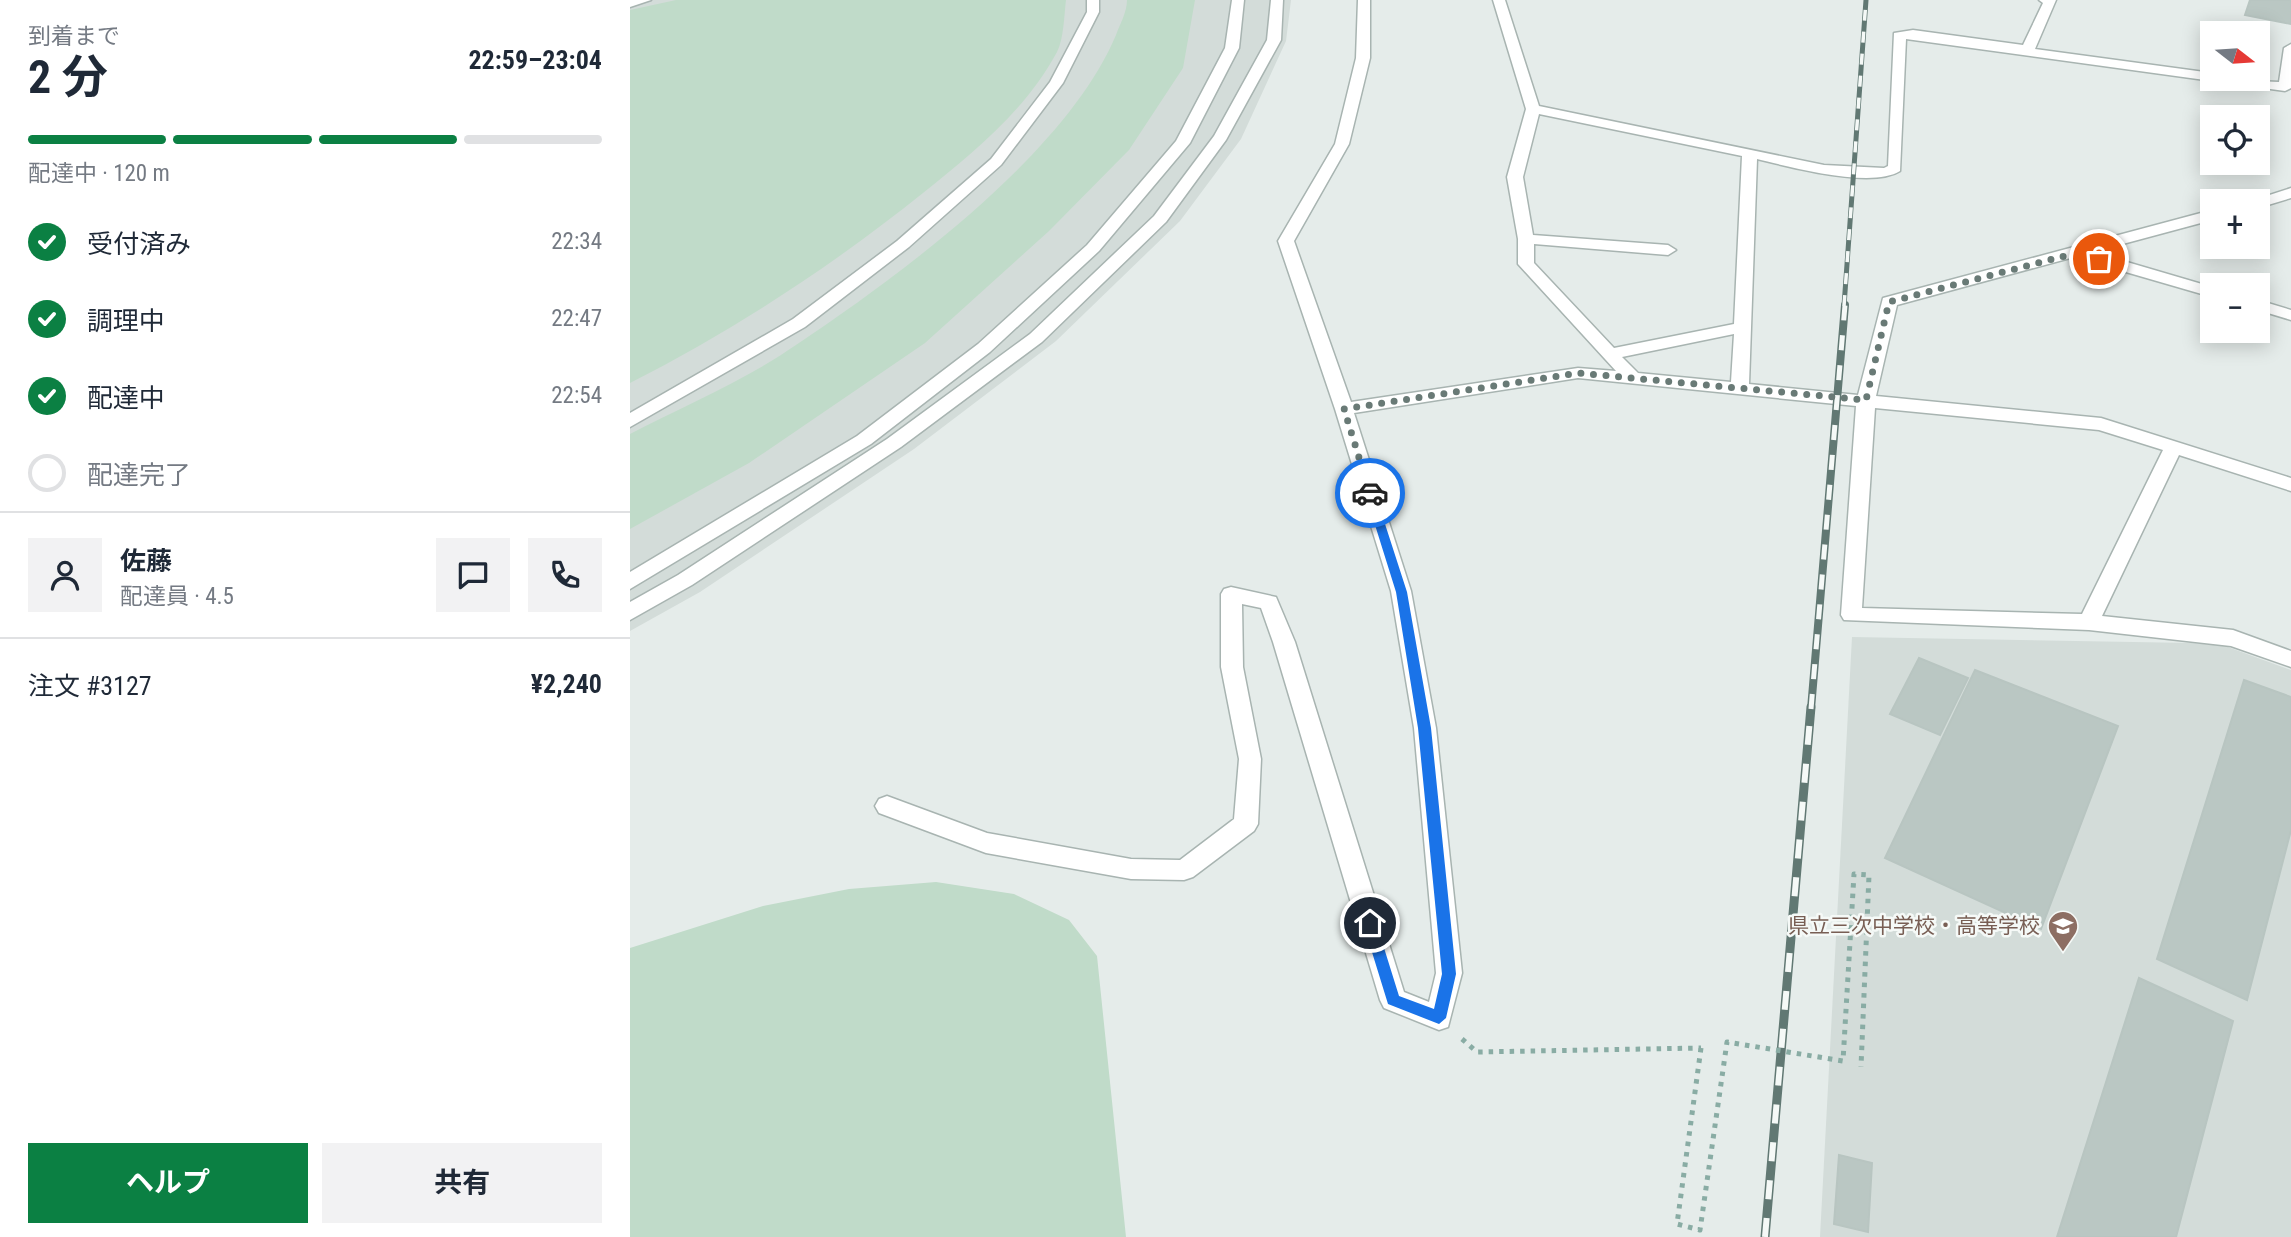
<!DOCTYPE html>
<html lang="ja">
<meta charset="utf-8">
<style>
:root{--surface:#fff;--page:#f2f2f3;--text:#1f2937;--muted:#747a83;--line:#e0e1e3;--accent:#0b8043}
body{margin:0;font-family:"Roboto Condensed","Noto Sans JP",sans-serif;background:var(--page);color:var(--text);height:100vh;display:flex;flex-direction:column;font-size:26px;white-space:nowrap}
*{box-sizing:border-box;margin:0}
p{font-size:23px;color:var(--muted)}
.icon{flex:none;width:38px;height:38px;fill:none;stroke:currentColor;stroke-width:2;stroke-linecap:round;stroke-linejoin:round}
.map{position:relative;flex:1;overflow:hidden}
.details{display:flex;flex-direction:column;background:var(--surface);width:630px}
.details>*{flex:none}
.needle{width:46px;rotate:107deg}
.controls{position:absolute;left:1570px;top:21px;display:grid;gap:14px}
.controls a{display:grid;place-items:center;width:70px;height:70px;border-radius:0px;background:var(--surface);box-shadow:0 4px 18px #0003;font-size:35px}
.pin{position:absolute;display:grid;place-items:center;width:60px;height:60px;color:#fff;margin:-30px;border:4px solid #fff;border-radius:50%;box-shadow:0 2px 7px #0007}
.courier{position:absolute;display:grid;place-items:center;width:70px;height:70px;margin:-35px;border:5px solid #1a73e8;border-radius:50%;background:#fff;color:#222;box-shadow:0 2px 9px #0007}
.summary em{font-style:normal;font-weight:700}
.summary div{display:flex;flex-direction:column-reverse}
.summary{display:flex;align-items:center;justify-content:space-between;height:119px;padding:0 28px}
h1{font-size:46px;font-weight:700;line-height:52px}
.bar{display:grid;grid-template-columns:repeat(4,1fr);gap:10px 7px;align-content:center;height:84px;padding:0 28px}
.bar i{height:9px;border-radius:5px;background:var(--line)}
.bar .on{background:var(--accent)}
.bar p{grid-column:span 4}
.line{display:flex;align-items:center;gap:18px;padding:0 28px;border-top:2px solid var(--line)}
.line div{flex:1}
.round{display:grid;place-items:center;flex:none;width:74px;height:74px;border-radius:0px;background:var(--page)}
ol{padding:0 28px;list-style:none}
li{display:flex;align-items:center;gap:21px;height:77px}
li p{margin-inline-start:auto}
li .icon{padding:7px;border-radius:50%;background:var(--accent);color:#fff;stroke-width:4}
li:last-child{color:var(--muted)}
li i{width:38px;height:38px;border:4px solid var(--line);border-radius:50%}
.cta{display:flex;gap:14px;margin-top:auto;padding:14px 28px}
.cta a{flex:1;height:80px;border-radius:0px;background:var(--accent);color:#fff;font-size:28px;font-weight:700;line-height:80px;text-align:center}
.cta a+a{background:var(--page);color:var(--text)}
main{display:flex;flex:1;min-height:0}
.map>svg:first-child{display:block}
</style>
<main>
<section class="details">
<div class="summary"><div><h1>2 分</h1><p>到着まで</p></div><em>22:59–23:04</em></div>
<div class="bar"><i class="on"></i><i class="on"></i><i class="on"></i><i></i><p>配達中 · 120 m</p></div>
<ol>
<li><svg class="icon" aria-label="check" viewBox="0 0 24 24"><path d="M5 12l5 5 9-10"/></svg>受付済み<p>22:34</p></li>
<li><svg class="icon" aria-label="check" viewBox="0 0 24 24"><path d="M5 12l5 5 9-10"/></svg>調理中<p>22:47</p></li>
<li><svg class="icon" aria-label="check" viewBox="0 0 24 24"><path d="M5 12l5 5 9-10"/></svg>配達中<p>22:54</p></li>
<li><i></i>配達完了</li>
</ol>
<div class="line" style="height:126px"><a class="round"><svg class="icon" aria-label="person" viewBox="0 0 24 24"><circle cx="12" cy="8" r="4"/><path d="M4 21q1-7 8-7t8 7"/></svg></a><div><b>佐藤</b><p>配達員 · 4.5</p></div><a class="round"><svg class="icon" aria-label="chat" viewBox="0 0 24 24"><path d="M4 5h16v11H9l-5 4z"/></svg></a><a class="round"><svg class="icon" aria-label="phone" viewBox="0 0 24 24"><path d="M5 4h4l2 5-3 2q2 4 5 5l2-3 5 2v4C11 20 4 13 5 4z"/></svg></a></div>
<div class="line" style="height:91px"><div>注文 #3127</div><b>¥2,240</b></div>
<div class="cta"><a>ヘルプ</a><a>共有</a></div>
</section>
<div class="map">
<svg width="1661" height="1237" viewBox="0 0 1661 1237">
<rect width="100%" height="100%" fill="#e5ecea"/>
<!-- built -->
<path fill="#d3dcd9" d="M0,0H661L656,41L611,139L550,221L426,341L284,449L70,592L0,631Z
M1222,637L1561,643L1595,646L1661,670V1237H1190Z"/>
<!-- green -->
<path fill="#c0dbc9" d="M46,0H436C434,16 434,38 427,52C395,111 344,152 293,193C202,266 104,330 0,383V10Z
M497,0H565L553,68L499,150L419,231L295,343L119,463L0,529V434C48,409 106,384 151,355C260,283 435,157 486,35C490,24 497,12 497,0Z
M306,882L384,894L439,920L467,956L496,1237H0V948L133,906L219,889Z"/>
<!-- building -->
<path fill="#bac7c3" stroke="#b8c5c1" stroke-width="2" d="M1620,0H1661V24L1615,15Z
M1289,658L1338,678L1310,735L1260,714Z
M1345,670L1488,726L1411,929L1255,858Z
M1614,680L1661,697V830L1617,1000L1527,959Z
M1509,978L1603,1021L1546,1237H1427Z
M1209,1155L1242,1163L1238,1232L1204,1224Z"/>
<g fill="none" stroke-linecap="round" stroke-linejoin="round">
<!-- minor casing -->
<g stroke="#a8b4b1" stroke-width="3">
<path id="minor" d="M0,0H21L0,7Z
M457,0H469V12L433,83L371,165L279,247L175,327L0,427V413L163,319L267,241L361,159L420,82L457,12Z
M602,0H614L609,48L560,143L469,251L360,352L241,444L0,589V572L227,436L348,344L457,245L546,141L595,48Z
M641,0H653L651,40L596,140L536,222L412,342L271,447L62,585L0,620V602L48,575L257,439L400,334L524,216L584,136L637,40Z
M728,0H740V58L719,144L664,241L721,402L948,368L986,371L888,264V239L877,177L896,109L863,0H875L909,106L1194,165L1254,168L1258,166L1264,33L1283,30L1393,45L1413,3L1409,0H1426L1405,49L1582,73V79L1649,82L1654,48L1661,44V88L1655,91L1276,39L1270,171C1242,189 1160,167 1127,159L1119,384L1228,395L1253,298L1582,210V220L1463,252L1582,287V297L1444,257L1267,305L1246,396L1471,418L1661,478V491L1549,455L1472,616L1603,630L1661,651V667L1601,646L1459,630L1214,620L1211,615L1226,406L948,378L724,413L781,591L806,728L832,973L818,1027L809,1030L754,1008L750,1000L643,642L631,608L612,604L613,667L631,759L628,824L624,831L563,877L554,880L501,879L356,853L249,813L245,806L249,799L257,796L357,833L501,859L550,860L604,819L609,759L591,667V594L594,589L601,587L646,597L665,642L774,992L799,1002L806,973L784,728L761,591L705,409L648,241L705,144L726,58ZM909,114L1112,156L1104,324L984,348L904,263V244L1038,255L1046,250L1038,245L903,235L893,177ZM1104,334L1101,382L1008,373L992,357ZM1245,408L1469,430L1533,450L1452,614L1232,608Z
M1661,188V198L1628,208V201H1621Z
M1628,300L1661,310V320L1628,310Z"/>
</g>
<!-- path -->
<path stroke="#89aca4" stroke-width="5" stroke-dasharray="4.5 6" stroke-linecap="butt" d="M832,1039L847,1052L1071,1048"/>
<!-- minor -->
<use href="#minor" fill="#fff" fill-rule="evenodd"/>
<!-- rail-far2 casing -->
<g stroke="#617873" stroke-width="5">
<path id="rail-far2" d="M1214,306L1236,0"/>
</g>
<!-- rail-far1 casing -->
<g stroke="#617873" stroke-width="8">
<path id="rail-far1" d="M1181,709L1215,305"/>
</g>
<!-- rail casing -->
<g stroke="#617873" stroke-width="9">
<path id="rail" d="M1135,1237L1181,707"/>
</g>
<!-- rail-far2 -->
<use href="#rail-far2" stroke="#f5f9f7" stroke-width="3.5" stroke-dasharray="11" stroke-linecap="butt"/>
<!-- rail-far1 -->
<use href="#rail-far1" stroke="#f5f9f7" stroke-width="5" stroke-dasharray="15" stroke-linecap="butt"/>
<!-- rail -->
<use href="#rail" stroke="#f5f9f7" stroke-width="6" stroke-dasharray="19" stroke-linecap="butt"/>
<!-- path-bridge -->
<path stroke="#89aca4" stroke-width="5" stroke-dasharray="4.5 6" stroke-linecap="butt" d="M1071,1048L1047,1224L1070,1230L1097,1042L1213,1061L1224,874L1239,875L1231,1067"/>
</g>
<!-- route -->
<path fill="#1a73e8" d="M740,490L745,493L777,592L801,728L826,974L816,1018L809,1024L758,1004L733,923L740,917L745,919L769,996L804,1009L812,974L788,728L766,592L735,493Z"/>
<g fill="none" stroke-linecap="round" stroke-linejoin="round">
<!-- done -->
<path stroke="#697a76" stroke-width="7" stroke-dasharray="0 12.6" d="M740,493L714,409L948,373L1236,400L1259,302L1446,253L1469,259"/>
</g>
<!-- icons -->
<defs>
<g id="school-pin" transform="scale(1.575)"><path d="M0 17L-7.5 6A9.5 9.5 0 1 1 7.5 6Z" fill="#8d6e63" stroke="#f5f9f7"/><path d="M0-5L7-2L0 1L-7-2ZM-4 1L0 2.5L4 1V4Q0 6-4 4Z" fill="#fff"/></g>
</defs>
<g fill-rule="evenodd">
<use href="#school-pin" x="1433" y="926"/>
</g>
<g text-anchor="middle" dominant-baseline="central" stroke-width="5" stroke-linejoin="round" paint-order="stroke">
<!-- education labels -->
<g font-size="21" fill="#785e54" stroke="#f5f9f7" text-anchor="end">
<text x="1410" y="926">県立三次中学校・高等学校</text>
</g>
</g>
</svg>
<div class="controls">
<a><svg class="needle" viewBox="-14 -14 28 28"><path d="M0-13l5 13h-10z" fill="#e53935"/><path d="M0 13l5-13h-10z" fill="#747a83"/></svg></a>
<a><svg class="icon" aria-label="locate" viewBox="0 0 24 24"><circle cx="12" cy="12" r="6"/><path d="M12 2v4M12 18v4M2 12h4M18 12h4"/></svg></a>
<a>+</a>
<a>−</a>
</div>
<div class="pin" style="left:1469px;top:259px;background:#ea580c"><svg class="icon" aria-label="bag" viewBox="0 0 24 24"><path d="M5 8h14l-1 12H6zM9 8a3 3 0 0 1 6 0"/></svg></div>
<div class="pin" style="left:740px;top:923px;background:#1f2937"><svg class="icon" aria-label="home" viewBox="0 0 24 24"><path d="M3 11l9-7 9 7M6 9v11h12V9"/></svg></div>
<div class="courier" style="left:740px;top:493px"><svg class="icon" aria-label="car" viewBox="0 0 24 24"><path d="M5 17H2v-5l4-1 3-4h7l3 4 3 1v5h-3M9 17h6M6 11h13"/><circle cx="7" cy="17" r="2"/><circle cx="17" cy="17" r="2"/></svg></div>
</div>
</main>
